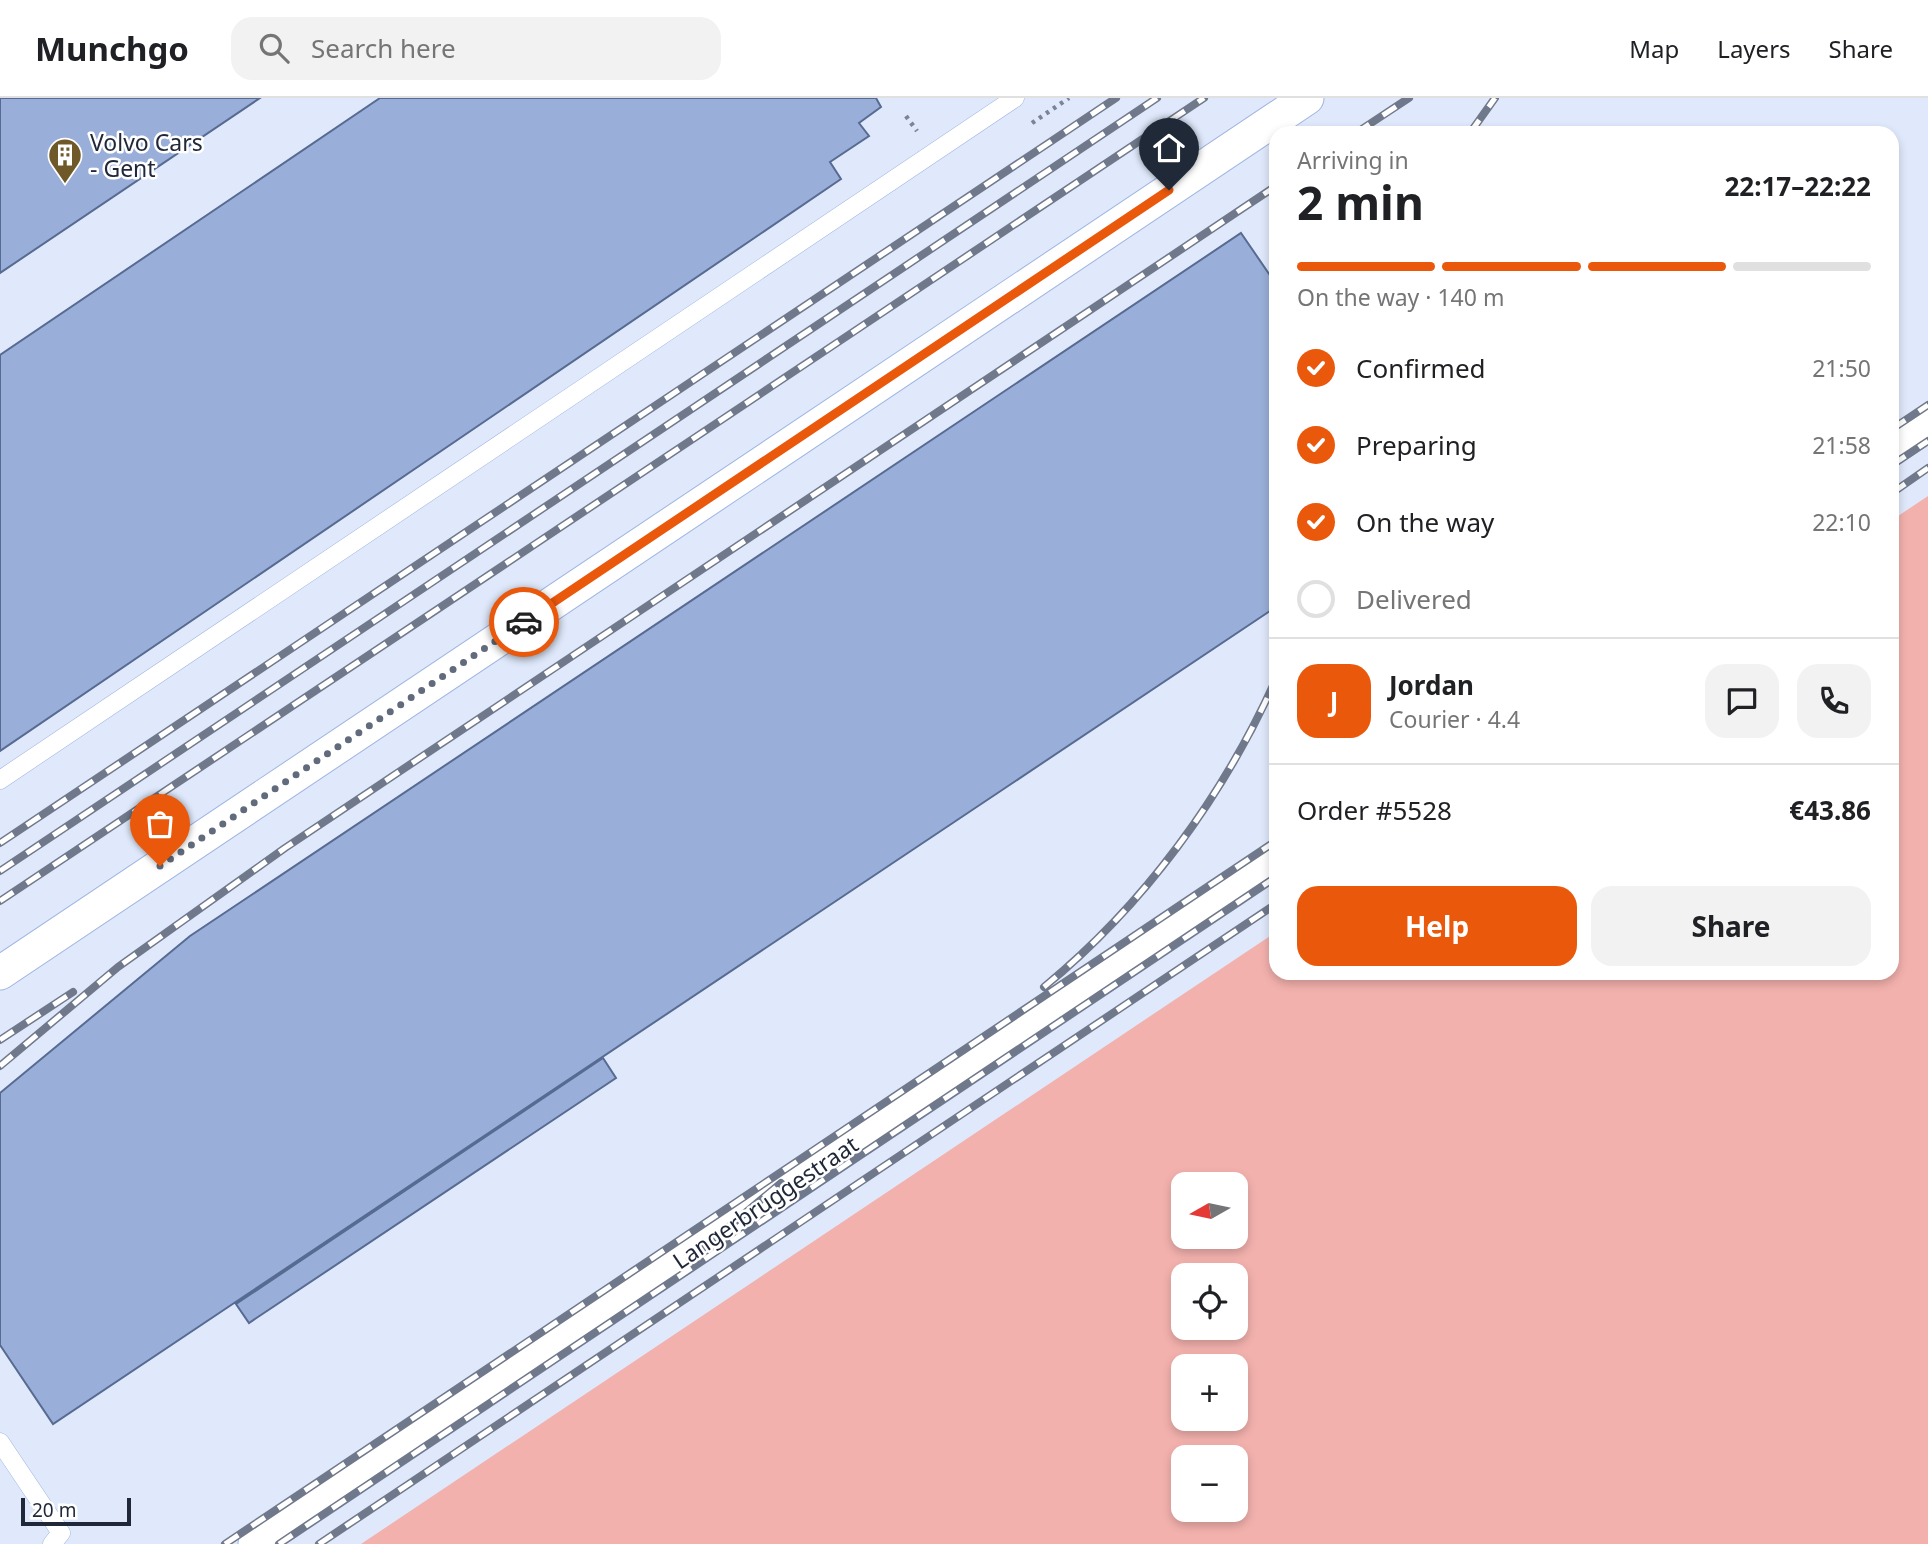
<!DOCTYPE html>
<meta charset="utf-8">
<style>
:root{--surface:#fff;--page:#f2f2f2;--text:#202124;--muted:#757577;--line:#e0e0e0;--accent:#ea580c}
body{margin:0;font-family:"Noto Sans",sans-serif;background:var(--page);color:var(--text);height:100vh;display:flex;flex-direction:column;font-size:26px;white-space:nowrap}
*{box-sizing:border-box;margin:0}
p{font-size:23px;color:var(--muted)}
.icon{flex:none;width:38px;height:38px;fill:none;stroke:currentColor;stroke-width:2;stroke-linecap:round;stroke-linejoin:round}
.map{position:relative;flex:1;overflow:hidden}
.drawer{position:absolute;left:1269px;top:28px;width:630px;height:854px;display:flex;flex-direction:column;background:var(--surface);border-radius:21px;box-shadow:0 4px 10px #0003}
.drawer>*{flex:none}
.needle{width:46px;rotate:261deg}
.fabs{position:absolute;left:1171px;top:1074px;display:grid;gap:14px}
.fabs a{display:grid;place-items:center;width:77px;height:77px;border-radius:14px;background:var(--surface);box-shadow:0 4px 10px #0003;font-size:35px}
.scale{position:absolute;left:21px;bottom:18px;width:110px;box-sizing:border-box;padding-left:7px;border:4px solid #1f2738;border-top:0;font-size:19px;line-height:24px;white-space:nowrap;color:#1f2738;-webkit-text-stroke:5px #fff;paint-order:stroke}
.pin{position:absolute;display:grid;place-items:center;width:60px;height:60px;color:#fff;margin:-72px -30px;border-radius:50% 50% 50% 0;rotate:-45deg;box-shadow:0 0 7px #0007}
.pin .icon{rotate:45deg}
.courier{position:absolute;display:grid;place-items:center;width:70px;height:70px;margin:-35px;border:5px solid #ea580c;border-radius:50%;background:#fff;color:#222;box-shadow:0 2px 9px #0007}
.headline em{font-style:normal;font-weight:700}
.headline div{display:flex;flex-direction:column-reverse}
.headline{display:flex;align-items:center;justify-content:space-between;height:119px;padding:0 28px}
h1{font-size:46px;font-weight:700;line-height:52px}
.bar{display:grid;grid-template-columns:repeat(4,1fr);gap:10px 7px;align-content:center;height:84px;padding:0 28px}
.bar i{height:9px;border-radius:5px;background:var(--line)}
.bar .on{background:var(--accent)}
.bar p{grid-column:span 4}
.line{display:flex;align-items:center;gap:18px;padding:0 28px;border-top:2px solid var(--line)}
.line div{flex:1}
.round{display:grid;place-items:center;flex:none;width:74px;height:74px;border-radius:21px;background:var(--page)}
ol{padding:0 28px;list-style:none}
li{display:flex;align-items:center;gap:21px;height:77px}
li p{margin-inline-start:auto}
li .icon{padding:7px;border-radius:50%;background:var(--accent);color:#fff;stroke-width:4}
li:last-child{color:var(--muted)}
li i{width:38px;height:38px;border:4px solid var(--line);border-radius:50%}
.cta{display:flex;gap:14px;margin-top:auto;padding:14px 28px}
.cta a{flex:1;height:80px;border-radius:21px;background:var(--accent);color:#fff;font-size:28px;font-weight:700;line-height:80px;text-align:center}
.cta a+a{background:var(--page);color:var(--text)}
header{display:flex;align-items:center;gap:42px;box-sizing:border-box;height:98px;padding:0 35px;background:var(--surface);border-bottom:2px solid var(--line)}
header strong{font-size:33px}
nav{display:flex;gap:38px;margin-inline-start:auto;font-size:24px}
.search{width:490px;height:63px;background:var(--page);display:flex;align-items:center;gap:18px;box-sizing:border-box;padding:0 24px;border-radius:21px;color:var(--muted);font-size:26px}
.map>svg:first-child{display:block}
</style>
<header>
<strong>Munchgo</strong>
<div class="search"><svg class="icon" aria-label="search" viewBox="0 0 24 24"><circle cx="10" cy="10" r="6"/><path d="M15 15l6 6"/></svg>Search here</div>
<nav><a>Map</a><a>Layers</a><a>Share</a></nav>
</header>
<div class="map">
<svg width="1928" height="1446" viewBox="0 0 1928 1446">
<rect width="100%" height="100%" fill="#dfe9fb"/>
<!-- water -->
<path fill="#f3b1ad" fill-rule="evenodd" d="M1928,398V1446H361L1276,834V875H1892V422ZM1183,1087H1236V1139H1183ZM1183,1178H1236V1230H1183ZM1183,1269H1236V1321H1183ZM1183,1360H1236V1412H1183Z"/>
<!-- building -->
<path fill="#99afd9" stroke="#576b92" stroke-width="2" d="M0,0H260L0,175Z
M380,0H876L881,9L859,25L869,38L830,64L841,81L0,653V257Z
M1241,135L1276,186V509L53,1326L0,1247V995L190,838Z
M603,960L616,980L249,1225L236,1206Z"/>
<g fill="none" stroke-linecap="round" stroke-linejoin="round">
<!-- service casing -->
<g stroke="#9fb5e0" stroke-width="19">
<path id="service" d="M0,682L1015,0
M0,1344L61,1435L52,1446"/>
</g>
<!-- minor casing -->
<g stroke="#9fb5e0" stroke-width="35">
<path id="minor" d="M1892,351L1928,326
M0,875L1307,0
M255,1446L1276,763"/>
</g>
<!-- path -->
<path stroke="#7b8496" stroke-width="4.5" stroke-dasharray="3.5 5" stroke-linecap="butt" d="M906,18L917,33
M1032,25L1069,0"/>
<!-- service -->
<use href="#service" stroke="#fff" stroke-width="18"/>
<!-- minor -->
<use href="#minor" stroke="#fff" stroke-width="33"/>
<!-- rail casing -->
<g stroke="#70798b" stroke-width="8">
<path id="rail" d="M1356,35L1409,0
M1470,35L1495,0
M1892,331L1928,307
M1892,367L1928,343
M1892,395L1928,370
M0,745L1116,0
M0,773L1157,0
M0,803L1204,0
M1044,889C1144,807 1223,699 1276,581
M0,942L73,894
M0,968L118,869L285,750L1276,88
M690,1161L781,1085
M225,1446L1276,743
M279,1446L1276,779
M319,1446L1276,806"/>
</g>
<!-- rail -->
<use href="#rail" stroke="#fff" stroke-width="5" stroke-dasharray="16" stroke-linecap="butt"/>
</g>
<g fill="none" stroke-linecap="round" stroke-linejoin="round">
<!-- done -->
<path stroke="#626b7c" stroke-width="7" stroke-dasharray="0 12.6" d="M160,768L524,524"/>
<!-- route -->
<path stroke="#ea580c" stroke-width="9" d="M524,524L1169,92"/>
</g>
<!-- icons -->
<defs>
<g id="building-pin" transform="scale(1.75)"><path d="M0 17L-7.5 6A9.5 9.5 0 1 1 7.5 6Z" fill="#705929" stroke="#fff"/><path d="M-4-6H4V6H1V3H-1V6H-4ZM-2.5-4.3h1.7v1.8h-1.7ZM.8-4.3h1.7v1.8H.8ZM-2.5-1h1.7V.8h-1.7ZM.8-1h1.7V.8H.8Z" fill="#fff"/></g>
</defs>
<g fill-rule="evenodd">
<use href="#building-pin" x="65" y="57"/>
</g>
<g text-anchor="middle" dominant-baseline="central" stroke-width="5" stroke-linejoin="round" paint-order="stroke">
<!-- poi labels -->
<g font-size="23" fill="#1f2738" stroke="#fff" text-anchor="start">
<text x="90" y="44">Volvo Cars<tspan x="90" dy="26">- Gent</tspan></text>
</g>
<!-- street labels -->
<g font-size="23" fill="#1f2738" stroke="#fff">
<text transform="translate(765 1104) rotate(-34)">Langerbruggestraat</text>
</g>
</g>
</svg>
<div class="fabs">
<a><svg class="needle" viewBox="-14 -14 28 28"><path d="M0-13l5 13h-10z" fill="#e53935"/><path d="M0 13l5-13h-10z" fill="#757577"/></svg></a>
<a><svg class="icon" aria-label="locate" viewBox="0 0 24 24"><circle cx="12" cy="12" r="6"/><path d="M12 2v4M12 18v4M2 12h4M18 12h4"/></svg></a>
<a>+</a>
<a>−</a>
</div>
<div class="scale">20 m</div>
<div class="pin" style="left:160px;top:768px;background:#ea580c"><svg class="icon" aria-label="bag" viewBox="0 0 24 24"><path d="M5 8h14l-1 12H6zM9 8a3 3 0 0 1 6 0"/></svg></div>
<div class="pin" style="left:1169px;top:92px;background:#1f2937"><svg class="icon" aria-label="home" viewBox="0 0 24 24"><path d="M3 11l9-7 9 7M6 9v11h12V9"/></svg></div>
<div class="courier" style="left:524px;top:524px"><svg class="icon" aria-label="car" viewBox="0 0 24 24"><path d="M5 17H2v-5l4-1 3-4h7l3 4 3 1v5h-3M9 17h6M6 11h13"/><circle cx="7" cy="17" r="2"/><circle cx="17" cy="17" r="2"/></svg></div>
<section class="drawer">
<div class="headline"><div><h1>2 min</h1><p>Arriving in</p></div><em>22:17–22:22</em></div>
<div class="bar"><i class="on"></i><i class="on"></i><i class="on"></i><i></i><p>On the way · 140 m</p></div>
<ol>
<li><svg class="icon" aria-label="check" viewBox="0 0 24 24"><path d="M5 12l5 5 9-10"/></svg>Confirmed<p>21:50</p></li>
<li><svg class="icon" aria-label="check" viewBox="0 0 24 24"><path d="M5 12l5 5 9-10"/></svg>Preparing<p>21:58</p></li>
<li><svg class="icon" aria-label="check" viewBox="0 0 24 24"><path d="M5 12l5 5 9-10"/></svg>On the way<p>22:10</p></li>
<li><i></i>Delivered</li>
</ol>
<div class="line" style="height:126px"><b class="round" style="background:var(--accent);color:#fff">J</b><div><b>Jordan</b><p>Courier · 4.4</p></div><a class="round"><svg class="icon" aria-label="chat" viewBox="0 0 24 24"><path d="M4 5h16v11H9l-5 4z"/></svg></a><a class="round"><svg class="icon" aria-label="phone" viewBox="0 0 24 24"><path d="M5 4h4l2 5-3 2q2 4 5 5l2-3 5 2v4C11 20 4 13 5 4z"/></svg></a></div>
<div class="line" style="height:91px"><div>Order #5528</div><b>€43.86</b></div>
<div class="cta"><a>Help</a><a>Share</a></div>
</section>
</div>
